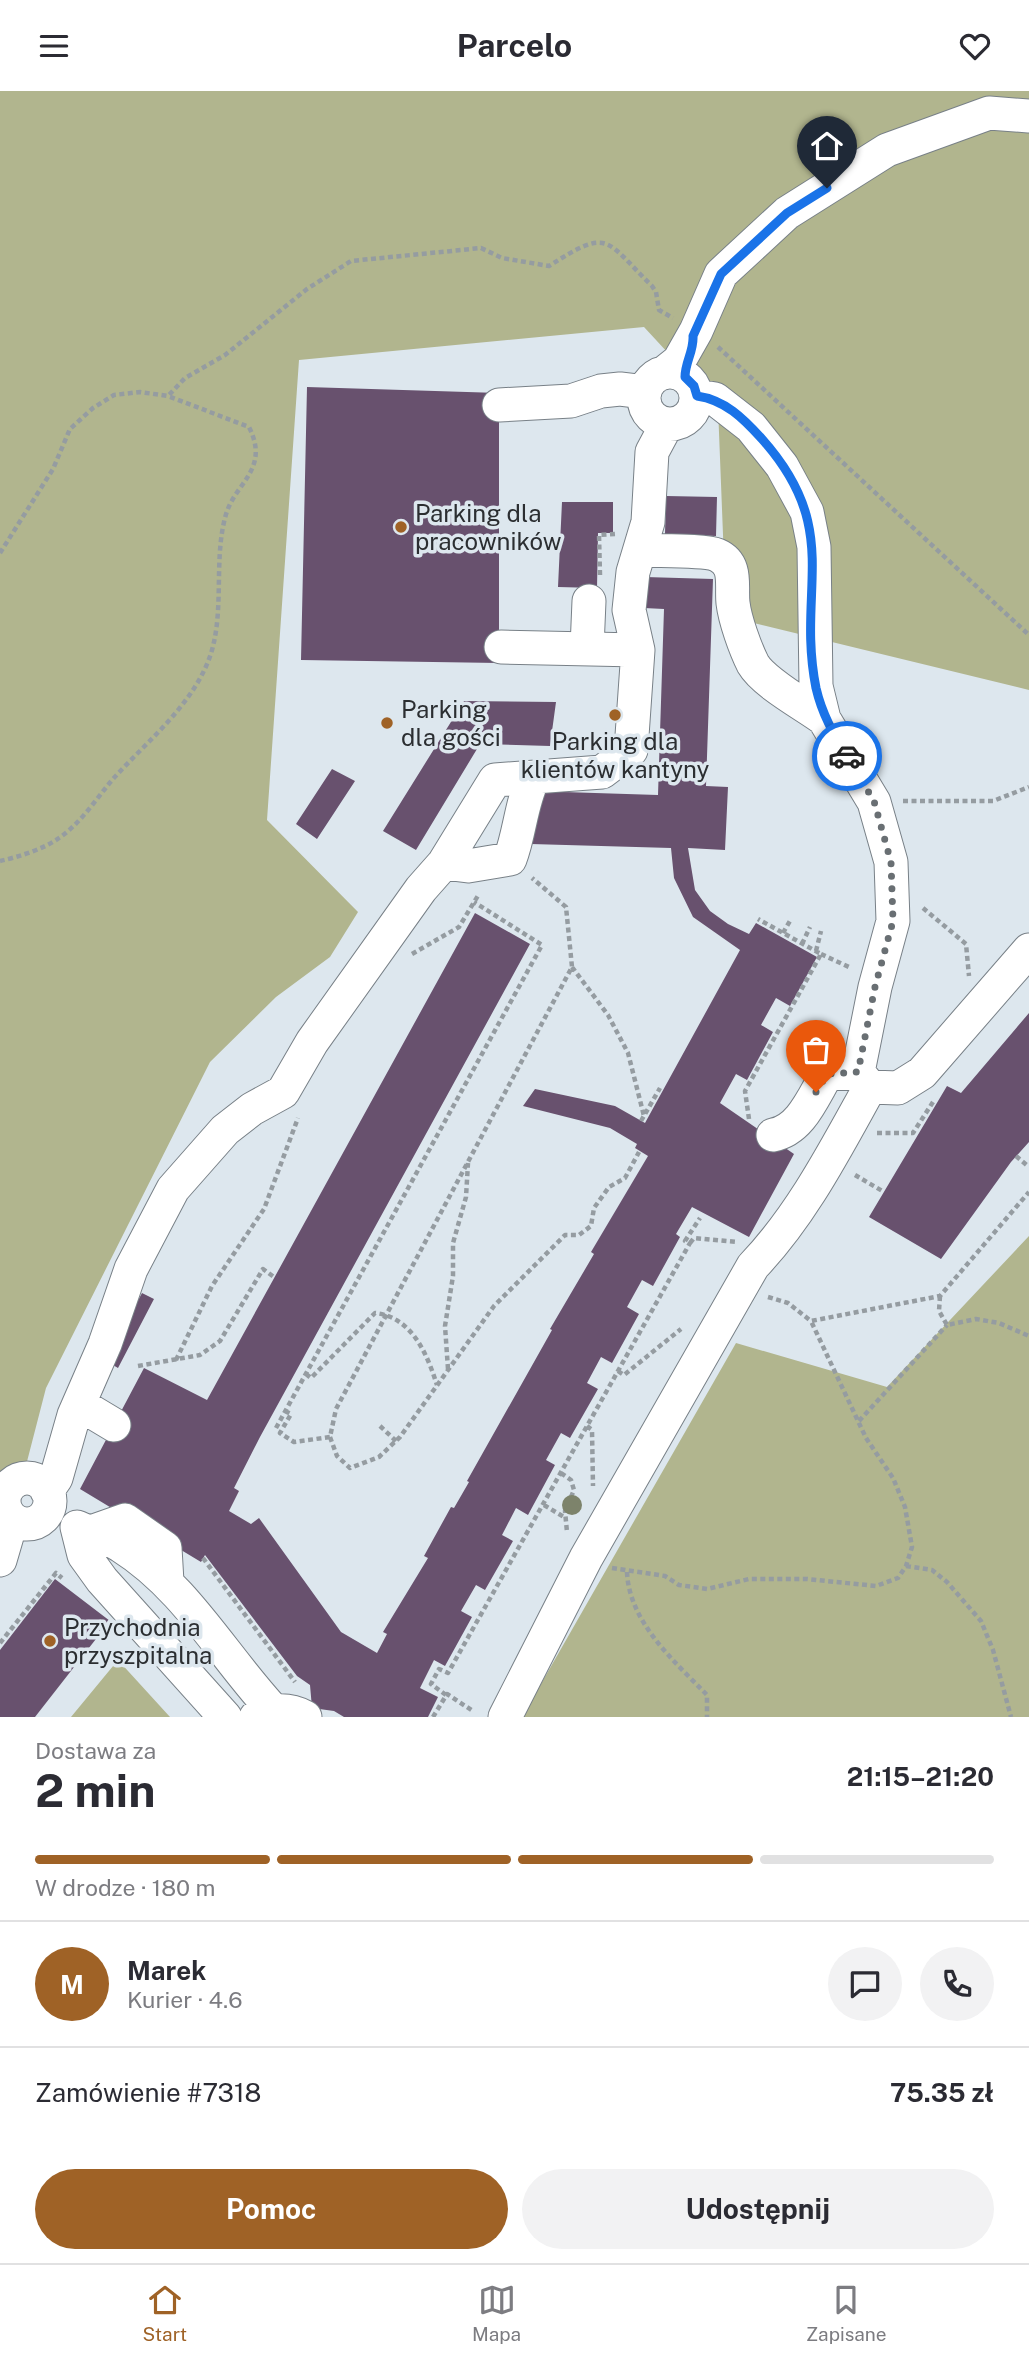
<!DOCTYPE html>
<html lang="pl">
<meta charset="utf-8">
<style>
:root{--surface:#fff;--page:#f2f2f3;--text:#2b2b33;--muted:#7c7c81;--line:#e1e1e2;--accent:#9f6226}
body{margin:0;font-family:"Public Sans",sans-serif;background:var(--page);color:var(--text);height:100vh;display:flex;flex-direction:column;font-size:26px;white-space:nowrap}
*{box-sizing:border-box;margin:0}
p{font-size:23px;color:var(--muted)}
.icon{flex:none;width:38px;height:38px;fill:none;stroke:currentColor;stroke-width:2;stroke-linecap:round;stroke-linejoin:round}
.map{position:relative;height:1626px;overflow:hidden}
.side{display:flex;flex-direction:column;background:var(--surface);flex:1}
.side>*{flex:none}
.pin{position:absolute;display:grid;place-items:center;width:60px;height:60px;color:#fff;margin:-72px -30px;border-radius:50% 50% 50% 0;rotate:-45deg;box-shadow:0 0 7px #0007}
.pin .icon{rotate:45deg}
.courier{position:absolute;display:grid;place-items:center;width:70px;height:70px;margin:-35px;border:5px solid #1a73e8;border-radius:50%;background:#fff;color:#222;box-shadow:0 2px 9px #0007}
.summary em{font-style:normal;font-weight:700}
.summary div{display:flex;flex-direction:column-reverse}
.summary{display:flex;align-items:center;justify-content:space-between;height:119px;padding:0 35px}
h1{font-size:46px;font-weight:700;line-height:52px}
.bar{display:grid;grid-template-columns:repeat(4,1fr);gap:10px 7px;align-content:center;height:84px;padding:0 35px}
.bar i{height:9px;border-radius:5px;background:var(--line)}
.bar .current{background:var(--accent)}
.bar p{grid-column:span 4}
.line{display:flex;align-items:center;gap:18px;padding:0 35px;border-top:2px solid var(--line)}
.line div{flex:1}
.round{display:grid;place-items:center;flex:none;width:74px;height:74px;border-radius:37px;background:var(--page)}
.cta{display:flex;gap:14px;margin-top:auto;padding:14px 35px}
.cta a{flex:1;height:80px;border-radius:42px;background:var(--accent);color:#fff;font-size:28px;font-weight:700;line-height:80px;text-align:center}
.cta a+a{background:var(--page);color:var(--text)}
header{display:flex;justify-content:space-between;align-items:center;height:91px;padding:0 35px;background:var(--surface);font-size:32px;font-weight:700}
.tabs{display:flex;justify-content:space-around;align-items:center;height:98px;border-top:2px solid var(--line);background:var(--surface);font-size:19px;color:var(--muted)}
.tabs a{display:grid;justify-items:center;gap:4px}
.tabs .current{color:var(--accent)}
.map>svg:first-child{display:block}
</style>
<header><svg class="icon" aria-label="menu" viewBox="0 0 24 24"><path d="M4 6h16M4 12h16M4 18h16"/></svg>Parcelo<svg class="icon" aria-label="heart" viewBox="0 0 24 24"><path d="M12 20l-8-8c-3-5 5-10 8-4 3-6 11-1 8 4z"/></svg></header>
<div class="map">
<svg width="1029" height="1626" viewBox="0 0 1029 1626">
<rect width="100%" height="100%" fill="#dde7ee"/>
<!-- forest -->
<path fill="#b1b58e" d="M0,0H1029V599L729,526L724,469L718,316L644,236L299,269L267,729L358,821L330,866L276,906L210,971L46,1297L23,1386L0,1436Z
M1029,1145V1626H522L736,1252L887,1296Z
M118,1569L170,1626H71Z"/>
<!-- building -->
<path fill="#68516e" d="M307,296L499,302V572L301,569Z
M666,405L717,406L716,445L665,443Z
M562,411H613V442H598L597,497L558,496Z
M645,486L713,488L706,695L728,696L725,759L688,757L695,799L710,820L728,833L749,843L756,832L817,866L790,915L776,907L761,934L773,941L747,989L736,983L720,1012L794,1063L749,1146L692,1116L676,1143L680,1146L653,1195L642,1189L627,1216L639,1223L612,1272L601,1266L587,1292L598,1298L570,1347L561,1342L546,1369L555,1374L528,1424L516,1417L502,1444L513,1450L485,1499L476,1494L461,1520L472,1526L445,1575L434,1569L420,1597L438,1606L428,1626H344L334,1620L312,1617L310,1594L297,1585L205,1464L201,1471L80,1398L144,1277L207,1309L475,822L530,853L260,1346L234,1397L239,1400L229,1420L251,1433L259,1427L341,1541L377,1562L387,1543L383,1541L428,1467L424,1465L451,1416L454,1417L469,1391L467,1390L552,1239L550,1238L594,1163L591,1161L648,1065L635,1057L637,1053L610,1037L523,1015L535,998L615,1015L645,1032L740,859L693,826L674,787L671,757L531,753L532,700L658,704L664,518L644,517Z
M464,610L556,611L550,655L480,653L416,759L383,740Z
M332,678L355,690L317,748L296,733Z
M1029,922V1051L1011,1071L941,1168L869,1126L947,995L961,1002Z
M142,1202L154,1208L118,1277L106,1270Z
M55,1488L110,1530L35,1626H0V1559Z"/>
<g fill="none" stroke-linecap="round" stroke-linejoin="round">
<!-- minor casing -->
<g stroke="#788087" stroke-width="35">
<path id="minor" d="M644 307a26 26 0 1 1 52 0a26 26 0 1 1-52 0Z
M664,282L679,270L696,240L721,183L787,122L887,59L989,22L1029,25
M697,305L715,308L751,336L782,375L807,421L814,456L816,595L824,628L874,711L891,771L893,830L875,896L858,981L870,996L898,997L922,982L1029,859
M499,314L571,310L601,300L620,298L645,301
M642,459C657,460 705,459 717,464C738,473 731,495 733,512C735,529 745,557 753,573C764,592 805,614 824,628
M587,557L589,510
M638,559L629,519L633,481L648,431L652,361L667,333
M444,772L468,775L510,768C520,742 521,712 533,688
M773,1044C801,1039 813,1006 827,983L858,981
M79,1313L114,1334
M4 1410a23 23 0 1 1 46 0a23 23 0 1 1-46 0Z
M47,1400L56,1387L74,1324L105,1253L131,1178L173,1098L225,1039L252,1018L283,1001L312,951L421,798L444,772L495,689L602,681L631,659L638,559L501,556
M88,1442L125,1429L165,1457L167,1491
M0,1469L12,1428
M225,1626L102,1489L84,1464L77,1436C91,1443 108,1446 121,1455C186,1496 222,1564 273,1619
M256,1626C273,1618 288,1617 305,1626
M505,1626L586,1467L753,1175C802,1124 836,1057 870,996"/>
</g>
<!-- path -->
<path stroke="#959ca1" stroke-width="4.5" stroke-dasharray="5 3.5" stroke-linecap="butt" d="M718,256L1029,544
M0,462L53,378L70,338L93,317L114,304L140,301L168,305L185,287L225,264L307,198L351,170L481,157L502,167L549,175C610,136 604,148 652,195L656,201L659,219L673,227
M600,484L599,444L615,443
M903,710H993L1029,696
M0,770C18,766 44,758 59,747C81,732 96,708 113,688C148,649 197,611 212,559C224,516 214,469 225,427C233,392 271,380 249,336L168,305
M923,817L966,853L969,885
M783,842L791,828
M802,853L810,836
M816,860L821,840
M412,863L459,836L479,803
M821,863L851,877
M572,876L608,924L628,962L644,1025
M749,1028L745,1000L821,863L758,828
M641,1030L660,997
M877,1042H913L933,1011
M1016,1065L1029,1076
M855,1084L884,1101
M690,1152L694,1147L737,1151
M940,1205L939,1220L947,1234L976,1228L999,1232L1029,1245
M768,1206L788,1212L811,1230L940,1205L1029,1101
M176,1269L212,1195L264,1118L298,1027
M138,1275L200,1264L220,1250L263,1178L274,1186
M448,1278L445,1235L453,1185V1152L466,1106L468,1072
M618,1280L624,1284L681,1238
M306,1283L311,1287L375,1222C412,1226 427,1263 437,1294
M285,1320L291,1323L280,1342L294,1351L330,1346L336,1318L572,876L566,816L532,787
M859,1330L947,1234
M380,1335L396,1350
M587,1335L592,1339L593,1395
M276,1337L542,854L474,811
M330,1346L337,1365L350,1377L379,1366L400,1346L494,1215L565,1144H579L591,1135L594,1117L609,1096L625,1087L639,1061
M561,1382L571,1389L574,1399L565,1420L567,1441
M544,1414L564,1426
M203,1467L295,1591
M906,1475L932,1479L947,1491L981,1530L993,1559L1011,1626
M612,1477L665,1485L679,1494L707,1498L749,1488H807L876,1495L898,1487L906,1475L912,1456L905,1416L893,1387L866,1347L811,1230
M627,1481C629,1531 674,1570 707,1604V1626
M0,1552L56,1482L62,1487
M446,1604L431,1593L439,1578L448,1582L690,1152L685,1150L700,1127
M433,1626L447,1603L473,1620"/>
<!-- minor -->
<use href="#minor" stroke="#fff" stroke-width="33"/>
</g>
<!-- trees -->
<circle fill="#7d836b" cx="572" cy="1414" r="10"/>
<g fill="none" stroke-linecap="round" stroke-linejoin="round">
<!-- done -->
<path stroke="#696f73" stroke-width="7" stroke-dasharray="0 12.6" d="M816,1001L827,983L858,981L875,896L893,830L891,771L874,710L847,665"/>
<!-- route -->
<path stroke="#1a73e8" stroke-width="9" d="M827,97L787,122L721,183L693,245C694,260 685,271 685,286L694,295L697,305C725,309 743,327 762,348C844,440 796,497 816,597C822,623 833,642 847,665"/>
</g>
<!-- markers -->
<g fill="#9f6226" stroke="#dde7ee" stroke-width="2.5">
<circle cx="401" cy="436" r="7"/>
<circle cx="615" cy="624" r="7"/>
<circle cx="387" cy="632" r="7"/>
<circle cx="50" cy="1550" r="7"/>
</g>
<g text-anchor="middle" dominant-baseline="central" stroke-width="7" stroke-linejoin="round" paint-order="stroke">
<!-- poi labels -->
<g font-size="24" fill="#2b2e31" stroke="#dde7ee" text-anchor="start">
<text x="415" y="422">Parking dla<tspan x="415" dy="28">pracowników</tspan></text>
<text x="401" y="618">Parking<tspan x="401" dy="28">dla gości</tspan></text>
<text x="615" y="650" text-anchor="middle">Parking dla<tspan x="615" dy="28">klientów kantyny</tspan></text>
<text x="64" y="1536">Przychodnia<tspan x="64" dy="28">przyszpitalna</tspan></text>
</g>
</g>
</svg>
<div class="pin" style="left:816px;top:1001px;background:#ea580c"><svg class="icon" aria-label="bag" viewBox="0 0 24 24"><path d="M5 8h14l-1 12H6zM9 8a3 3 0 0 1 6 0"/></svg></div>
<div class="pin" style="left:827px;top:97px;background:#1f2937"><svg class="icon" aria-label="home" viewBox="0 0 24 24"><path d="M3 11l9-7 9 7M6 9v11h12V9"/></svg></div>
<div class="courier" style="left:847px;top:665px"><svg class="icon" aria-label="car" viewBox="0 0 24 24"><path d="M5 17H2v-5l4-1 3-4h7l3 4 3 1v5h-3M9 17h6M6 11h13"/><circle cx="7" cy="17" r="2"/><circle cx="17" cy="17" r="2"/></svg></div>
</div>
<section class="side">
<div class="summary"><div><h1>2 min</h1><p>Dostawa za</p></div><em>21:15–21:20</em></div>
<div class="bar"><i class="current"></i><i class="current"></i><i class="current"></i><i></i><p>W drodze · 180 m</p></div>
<div class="line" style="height:126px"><b class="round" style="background:var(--accent);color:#fff">M</b><div><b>Marek</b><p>Kurier · 4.6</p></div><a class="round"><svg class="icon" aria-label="chat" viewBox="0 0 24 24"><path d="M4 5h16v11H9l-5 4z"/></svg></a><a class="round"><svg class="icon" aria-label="phone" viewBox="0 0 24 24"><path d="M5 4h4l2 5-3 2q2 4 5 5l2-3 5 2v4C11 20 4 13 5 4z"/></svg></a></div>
<div class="line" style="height:91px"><div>Zamówienie #7318</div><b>75.35 zł</b></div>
<div class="cta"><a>Pomoc</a><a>Udostępnij</a></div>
</section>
<nav class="tabs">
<a class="current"><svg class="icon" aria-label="home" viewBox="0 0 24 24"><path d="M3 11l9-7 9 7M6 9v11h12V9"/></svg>Start</a>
<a><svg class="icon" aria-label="map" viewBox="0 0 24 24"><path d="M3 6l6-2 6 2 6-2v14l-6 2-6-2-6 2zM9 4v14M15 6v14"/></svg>Mapa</a>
<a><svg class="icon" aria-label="saved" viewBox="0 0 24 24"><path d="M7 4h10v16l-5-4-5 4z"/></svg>Zapisane</a>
</nav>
